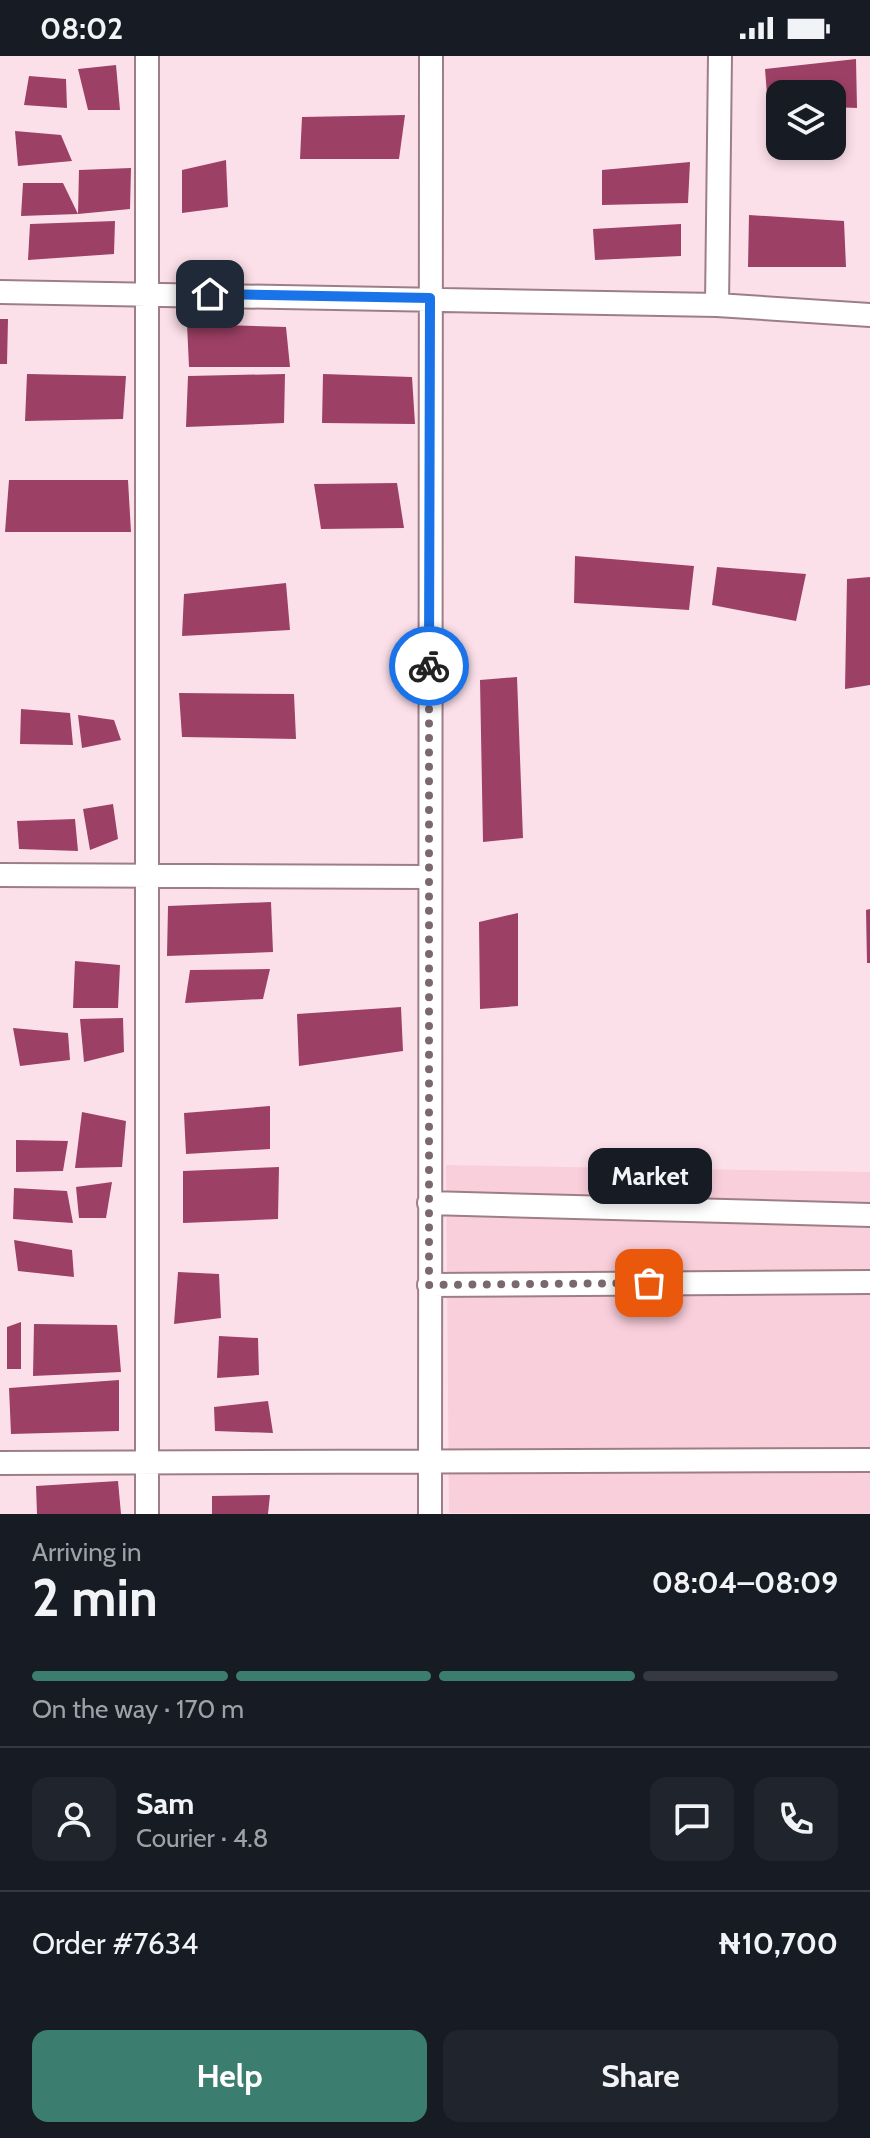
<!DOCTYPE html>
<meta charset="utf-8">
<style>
:root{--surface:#171b24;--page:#20242c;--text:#f1f3f6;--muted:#9ea1a6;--line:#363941;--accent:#3b7e70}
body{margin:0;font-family:Cabin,sans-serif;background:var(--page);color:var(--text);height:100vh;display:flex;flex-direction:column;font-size:30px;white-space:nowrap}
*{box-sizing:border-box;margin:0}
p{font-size:26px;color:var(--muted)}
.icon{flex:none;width:44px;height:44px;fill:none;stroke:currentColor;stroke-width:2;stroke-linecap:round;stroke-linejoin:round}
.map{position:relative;height:1458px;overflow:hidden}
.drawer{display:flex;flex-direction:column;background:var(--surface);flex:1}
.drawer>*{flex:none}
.buttons{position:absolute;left:766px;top:24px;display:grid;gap:16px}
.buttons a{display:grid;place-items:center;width:80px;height:80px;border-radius:16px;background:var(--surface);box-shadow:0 4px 12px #0003;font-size:40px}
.pin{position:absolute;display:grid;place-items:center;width:68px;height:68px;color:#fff;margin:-34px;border-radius:16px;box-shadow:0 4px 12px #0006}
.courier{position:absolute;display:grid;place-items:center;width:80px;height:80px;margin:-40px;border:6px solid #1a73e8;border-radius:50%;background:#fff;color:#222;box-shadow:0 2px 10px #0007}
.bubble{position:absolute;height:56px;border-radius:16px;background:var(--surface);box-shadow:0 4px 12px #0003;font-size:26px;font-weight:700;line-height:56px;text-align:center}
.headline em{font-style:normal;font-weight:700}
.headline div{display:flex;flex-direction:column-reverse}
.headline{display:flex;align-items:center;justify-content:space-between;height:136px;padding:0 32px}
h1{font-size:52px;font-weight:700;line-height:60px}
.bar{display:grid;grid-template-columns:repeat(4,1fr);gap:12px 8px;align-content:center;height:96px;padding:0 32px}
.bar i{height:10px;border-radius:6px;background:var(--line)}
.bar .on{background:var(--accent)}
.bar p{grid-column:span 4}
.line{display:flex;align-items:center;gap:20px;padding:0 32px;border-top:2px solid var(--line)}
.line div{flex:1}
.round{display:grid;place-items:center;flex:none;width:84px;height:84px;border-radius:16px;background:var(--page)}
.action{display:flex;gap:16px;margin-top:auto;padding:16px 32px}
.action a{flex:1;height:92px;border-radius:16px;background:var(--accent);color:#fff;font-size:32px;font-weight:700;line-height:92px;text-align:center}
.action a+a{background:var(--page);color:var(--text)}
.status{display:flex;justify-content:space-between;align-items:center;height:56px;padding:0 40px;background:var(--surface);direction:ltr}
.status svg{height:22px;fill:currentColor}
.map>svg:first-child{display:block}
</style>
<div class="status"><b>08:02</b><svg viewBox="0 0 49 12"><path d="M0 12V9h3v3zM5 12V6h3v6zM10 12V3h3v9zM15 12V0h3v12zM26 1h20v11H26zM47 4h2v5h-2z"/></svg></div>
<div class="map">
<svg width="870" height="1458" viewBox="0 0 870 1458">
<rect width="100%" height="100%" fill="#fce0e9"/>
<!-- built -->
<path fill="#facfdc" d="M446,1109L870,1116V1458L449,1457Z"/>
<!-- building -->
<path fill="#9d4065" d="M856,3L857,52L832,51V38H780V51H768L765,13Z
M116,9L120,54H88L78,13Z
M29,20L66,23L67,52L24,49Z
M405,59L399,103H300L302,61Z
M15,75L61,79L72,105L18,110Z
M226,104L228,151L182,157V114Z
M690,106L688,147L602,149V114Z
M131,112L130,153L78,158L79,114Z
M23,127H63L78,158L21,160Z
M749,159L844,165L846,211H748Z
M115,165L114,198L28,204L30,168Z
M681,168V200L595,204L593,173Z
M0,263H8L7,308H0Z
M187,268L286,271L290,311H189Z
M27,318L126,320L123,363L25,365Z
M285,318L284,367L186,371L188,320Z
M323,318L412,321L415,368L322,367Z
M9,424H128L131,476H5Z
M397,427L404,472L321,473L314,428Z
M575,500L694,510L689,554L574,547Z
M717,511L806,518L796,565L712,549Z
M870,521V629L845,633L847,523Z
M286,527L290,574L182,580L184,538Z
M517,621L523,782L483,786L480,624Z
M179,637L294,638L296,683L182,681Z
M21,653L70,657L73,689L20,688Z
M78,659L114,664L121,684L82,692Z
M113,748L118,783L90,794L83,753Z
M75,763L78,795L19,793L17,765Z
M271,846L273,896L167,900L168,850Z
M870,853V907H867L866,854Z
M518,857V950L480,953L479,866Z
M75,905L120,909L118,952H73Z
M270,913L263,943L185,947L190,914Z
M401,951L403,995L299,1010L297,958Z
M123,962L124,996L84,1006L80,963Z
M13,972L68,977L70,1004L20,1010Z
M270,1050V1093L186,1098L184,1057Z
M82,1056L126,1065L122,1111L75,1112Z
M16,1084L68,1085L63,1115L16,1116Z
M279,1111L278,1163L183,1167V1115Z
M112,1126L106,1162H79L76,1131Z
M14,1132L67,1135L73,1167L13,1163Z
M14,1184L72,1194L74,1221L18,1215Z
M178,1216L219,1218L221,1262L174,1268Z
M21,1266V1313H7V1271Z
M34,1268L117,1269L121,1316L33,1320Z
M219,1280L258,1282L259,1319L217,1322Z
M119,1324V1375L11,1378L9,1332Z
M268,1345L273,1377L215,1375L214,1351Z
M118,1425L121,1458H37L36,1430Z
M270,1439L268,1458H212V1440Z"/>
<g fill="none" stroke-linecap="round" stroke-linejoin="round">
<!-- minor casing -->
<g stroke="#9d7e87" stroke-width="26">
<path id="minor" d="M0,236L717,249L870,259
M717,249L720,0
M0,819L428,821
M429,1147L870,1159
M429,1229L870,1226
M0,1407L870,1404
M147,1458V0
M430,1458L431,0"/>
</g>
<!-- minor -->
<use href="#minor" stroke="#fff" stroke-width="22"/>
</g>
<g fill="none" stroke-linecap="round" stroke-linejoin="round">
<!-- done -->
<path stroke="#7a686e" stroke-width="8" stroke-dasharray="0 14.4" d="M429,610V1229L649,1227"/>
<!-- route -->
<path stroke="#1a73e8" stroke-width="10" d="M210,238L430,242L429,610"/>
</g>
</svg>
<div class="buttons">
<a><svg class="icon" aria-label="layers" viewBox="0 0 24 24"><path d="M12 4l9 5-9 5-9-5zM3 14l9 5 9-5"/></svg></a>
</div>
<div class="pin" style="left:649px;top:1227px;background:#ea580c"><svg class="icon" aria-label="bag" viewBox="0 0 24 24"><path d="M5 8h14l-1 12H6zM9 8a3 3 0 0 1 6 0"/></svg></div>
<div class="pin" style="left:210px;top:238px;background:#1f2937"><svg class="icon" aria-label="home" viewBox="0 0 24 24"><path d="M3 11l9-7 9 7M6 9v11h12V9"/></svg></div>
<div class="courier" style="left:429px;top:610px"><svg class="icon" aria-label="bike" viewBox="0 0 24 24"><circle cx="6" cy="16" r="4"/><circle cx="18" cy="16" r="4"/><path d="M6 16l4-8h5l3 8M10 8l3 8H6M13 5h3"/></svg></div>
<div class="bubble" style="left:588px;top:1092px;width:124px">Market</div>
</div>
<section class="drawer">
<div class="headline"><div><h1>2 min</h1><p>Arriving in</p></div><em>08:04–08:09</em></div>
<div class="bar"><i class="on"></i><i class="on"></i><i class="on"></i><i></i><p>On the way · 170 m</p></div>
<div class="line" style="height:144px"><a class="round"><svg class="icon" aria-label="person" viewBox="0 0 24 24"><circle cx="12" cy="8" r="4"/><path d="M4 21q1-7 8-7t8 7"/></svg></a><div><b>Sam</b><p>Courier · 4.8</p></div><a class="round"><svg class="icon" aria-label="chat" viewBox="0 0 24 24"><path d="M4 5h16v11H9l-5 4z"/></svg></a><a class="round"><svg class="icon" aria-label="phone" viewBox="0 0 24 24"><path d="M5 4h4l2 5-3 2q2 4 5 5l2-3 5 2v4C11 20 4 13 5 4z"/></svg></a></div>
<div class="line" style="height:104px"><div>Order #7634</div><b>₦10,700</b></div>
<div class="action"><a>Help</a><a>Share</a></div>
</section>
